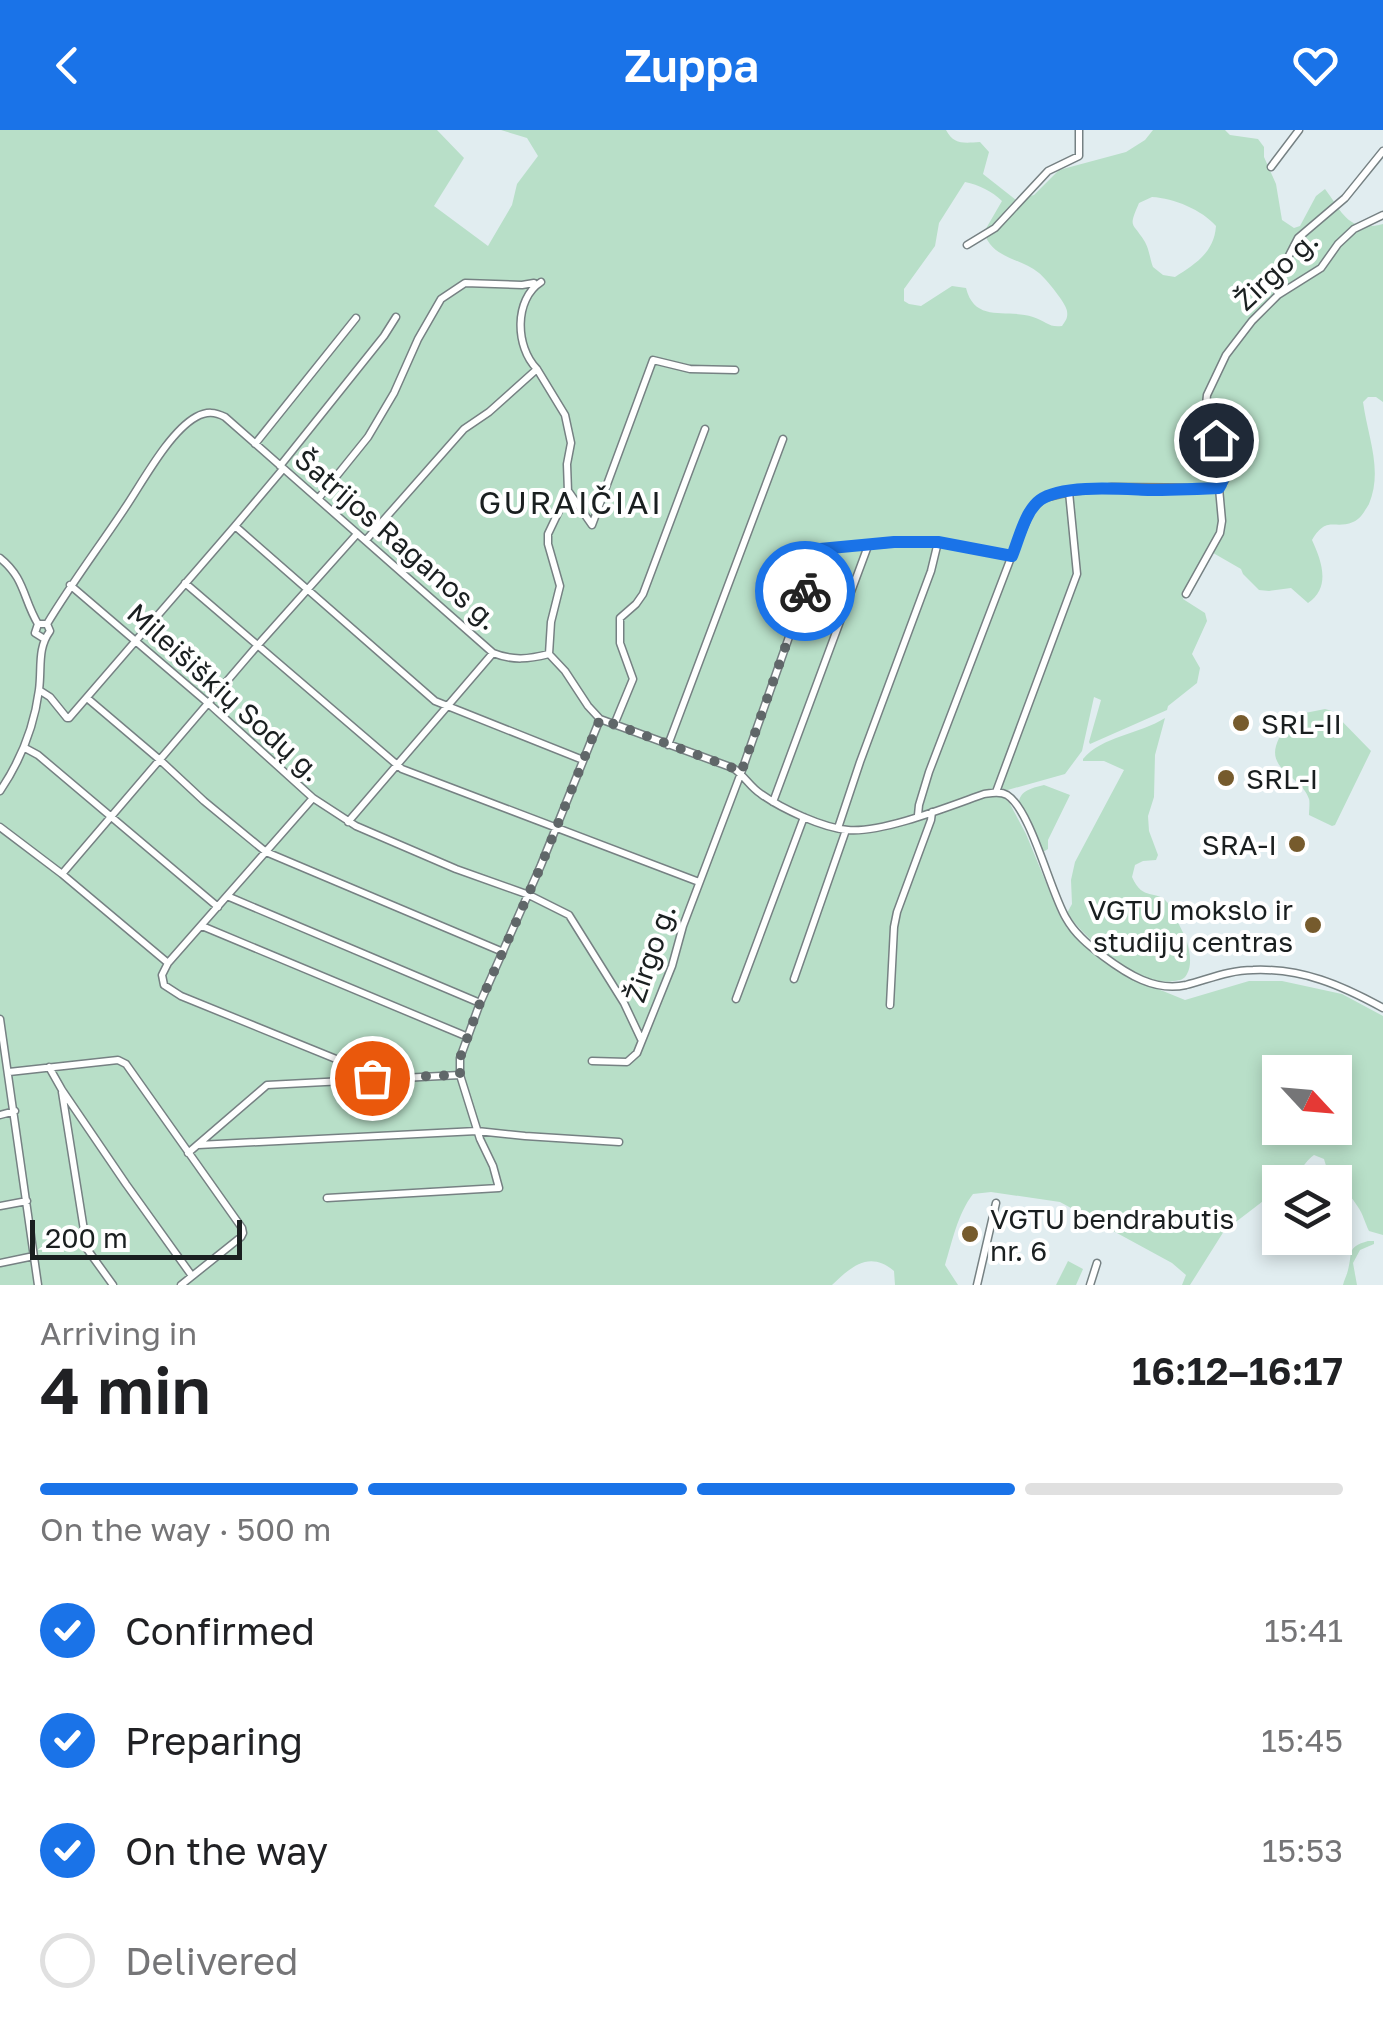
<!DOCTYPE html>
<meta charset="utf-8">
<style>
:root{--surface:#fff;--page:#f2f2f2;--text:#202124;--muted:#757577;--line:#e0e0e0;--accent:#1a73e8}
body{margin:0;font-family:"Golos Text",sans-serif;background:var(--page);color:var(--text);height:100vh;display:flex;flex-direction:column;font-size:38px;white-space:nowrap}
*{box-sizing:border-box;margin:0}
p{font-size:32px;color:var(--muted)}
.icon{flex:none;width:55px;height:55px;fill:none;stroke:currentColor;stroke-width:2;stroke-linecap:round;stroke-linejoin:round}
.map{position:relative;height:1155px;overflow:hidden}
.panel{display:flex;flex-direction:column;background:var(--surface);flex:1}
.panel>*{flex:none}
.needle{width:65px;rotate:116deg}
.controls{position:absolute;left:1262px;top:925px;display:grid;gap:20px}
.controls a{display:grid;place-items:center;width:90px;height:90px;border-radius:0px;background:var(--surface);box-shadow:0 5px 15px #0003;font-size:50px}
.scale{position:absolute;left:30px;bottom:25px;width:212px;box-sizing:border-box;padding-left:10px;border:5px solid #1a1f20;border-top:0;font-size:28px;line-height:35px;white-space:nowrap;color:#1a1f20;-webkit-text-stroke:8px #fff;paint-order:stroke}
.pin{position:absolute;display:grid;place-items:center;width:85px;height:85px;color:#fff;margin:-42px;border:5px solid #fff;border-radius:50%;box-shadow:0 2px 10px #0007}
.courier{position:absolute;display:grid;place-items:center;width:100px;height:100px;margin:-50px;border:8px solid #1a73e8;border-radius:50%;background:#fff;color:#222;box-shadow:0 2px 12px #0007}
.headline em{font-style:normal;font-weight:600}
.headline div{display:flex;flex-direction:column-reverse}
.headline{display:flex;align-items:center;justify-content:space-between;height:170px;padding:0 40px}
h1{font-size:65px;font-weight:600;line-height:75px}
.bar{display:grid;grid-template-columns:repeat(4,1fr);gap:15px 10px;align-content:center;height:120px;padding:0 40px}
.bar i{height:12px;border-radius:8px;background:var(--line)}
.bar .current{background:var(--accent)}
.bar p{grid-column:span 4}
ol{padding:0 40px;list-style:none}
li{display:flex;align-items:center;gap:30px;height:110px}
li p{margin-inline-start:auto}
li .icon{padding:10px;border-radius:50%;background:var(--accent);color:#fff;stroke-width:4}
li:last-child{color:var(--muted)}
li i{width:55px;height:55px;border:5px solid var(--line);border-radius:50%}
header{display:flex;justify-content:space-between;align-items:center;height:130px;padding:0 40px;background:var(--accent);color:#fff;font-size:45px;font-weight:600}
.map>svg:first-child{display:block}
</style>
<header><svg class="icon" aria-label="back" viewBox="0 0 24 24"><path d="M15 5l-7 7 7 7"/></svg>Zuppa<svg class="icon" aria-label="heart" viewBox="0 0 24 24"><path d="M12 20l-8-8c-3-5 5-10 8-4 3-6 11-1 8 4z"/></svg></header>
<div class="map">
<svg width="1383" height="1155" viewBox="0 0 1383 1155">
<rect width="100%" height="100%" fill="#e1edf0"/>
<!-- green -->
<path fill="#b8dfc8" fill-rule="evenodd" d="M0,0H437L464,28L434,76L488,116L512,75L517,54L538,26L527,8L501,0H946C954,15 964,13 980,12L989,22L983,44L1016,70L1034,65L1059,40L1126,22L1145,10L1153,0H1225L1230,5L1258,9L1264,17V27L1276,54L1282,90L1294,98L1300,96L1316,66L1325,59C1343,83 1348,103 1383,94V272L1376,267H1368L1363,272C1368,308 1383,340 1369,374C1365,380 1361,389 1353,392C1334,400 1327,385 1312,410C1322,432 1331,457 1308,473L1291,458L1269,461L1259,460L1243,444L1241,439L1208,420L1183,469L1205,483L1207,491L1192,524L1200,538L1197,553L1168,576L1167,580L1090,614L1089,612L1101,570L1094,567L1082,621L1065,644L1004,661V668L1009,672L1026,704L1059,784L1067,798L1092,823L1131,848L1185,870L1249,851H1282L1342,864L1383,886V1105L1369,1101C1365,1093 1363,1084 1358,1077C1345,1055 1332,1059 1324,1029L1314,1025C1301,1034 1298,1052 1280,1052V1058L1224,1101L1190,1155H1182L1186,1145L1172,1133L1060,1072L991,1062L973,1064C958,1083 952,1112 945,1135L958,1155H895L894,1141C869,1120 851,1137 832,1155H0ZM965,52C979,55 992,61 1002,71L984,102C992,129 1019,127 1039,143C1046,149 1066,173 1067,181C1068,188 1066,190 1062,196C1049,198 1046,191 1033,187C1007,178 975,194 966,158L952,156L921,176L909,174L904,171V159L935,116L939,93ZM1152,67C1174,68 1202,80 1216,96C1214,123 1195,134 1175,147L1163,145L1153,137C1150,129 1149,119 1145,112C1132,91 1128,99 1139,73ZM1280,942H1335V998H1280Z
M1325,579L1332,581L1371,621L1335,695L1332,696L1309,685C1309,683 1310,671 1309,669C1303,648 1269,641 1276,616C1279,606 1286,596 1290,586Z
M1165,588L1155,625L1154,667L1148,686L1149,701L1158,725L1156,730L1143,731L1135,735L1132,747C1143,772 1156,759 1167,772C1170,775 1182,801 1185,806C1189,817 1193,834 1187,844C1184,850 1180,850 1174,851C1140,858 1085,809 1067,783L1072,774L1071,750L1075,732L1124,640L1104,631H1083V629C1102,606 1140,604 1165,588Z
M1044,655L1070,665L1048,710V719L1043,722L1031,693L1019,671C1022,659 1034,658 1044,655Z
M1368,1111H1374V1114L1360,1120L1353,1133L1357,1155H1343C1344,1150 1347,1145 1348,1140C1353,1123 1346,1117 1368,1111Z
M1068,1131L1083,1139L1076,1155H1056Z"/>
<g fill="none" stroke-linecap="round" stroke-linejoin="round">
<!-- street casing -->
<g stroke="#768183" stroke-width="9">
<path id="street" d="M1271,37L1299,0
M967,115L995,98L1048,41L1079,26V0
M541,152C514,169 515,217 537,239L565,285L571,313L567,334L568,362L548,404V414L560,456L551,492L549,524
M1278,165L1276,151L1298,108L1345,68L1383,21
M255,314L356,188
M280,336L384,206L396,187
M569,362L592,395L653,230L690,239L735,240
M318,369L368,307L394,263L418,209L441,169L465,153L522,155L534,153
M235,396L283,339
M366,410L464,299L489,282L537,239
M0,428C25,448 23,469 38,494L35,503L43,508
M185,453L402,639L699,752
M70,455L208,573L313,668L168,833L162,845L164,855L181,866L368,942L372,948
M1186,464L1220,403L1222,391L1219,358
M47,494C71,454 99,417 125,378C142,353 169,302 196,287C207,281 215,282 225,287L493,523C513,531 529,529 549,524L565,541L588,576L600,589L733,638C744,645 750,657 761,664C782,679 823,698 848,700C883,703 950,676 984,664C992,663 1000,661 1007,665C1031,680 1050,761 1066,788C1075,804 1088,815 1103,826C1127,844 1155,862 1186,855C1209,849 1230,840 1253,840C1302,838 1341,855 1383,878
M39,560L50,567L67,588H69L235,396L435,571L583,630
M87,568L160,630L204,671L266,722L503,822
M614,595L633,549L620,513V488L636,474L643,464L705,299
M668,615L783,309
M25,618L38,625L218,777
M0,661C21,630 34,598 39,560C42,537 37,519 50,501L47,494H38
M996,662L1077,444L1069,362
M313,668L356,696L456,739L529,765L569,785L624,873L641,909
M773,672L868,416
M918,685L919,675L929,642L1012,425
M348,692L493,523
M0,697L62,744L257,516L357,404
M838,698L860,632L931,441L938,412
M62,744L168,833
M227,766L480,873
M202,796L468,907
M794,849L846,700
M736,869L804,687
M890,875L894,797L897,782L931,690L932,682
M0,889L38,1155
M592,931L627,932L637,923L672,836L683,796L741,643L820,419L894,413L938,412L1012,425L1031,380L1044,368L1069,362L1112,357L1219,358L1225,350L1223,332L1206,275L1207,265L1226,225L1252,191L1278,165L1321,138L1338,114L1354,99L1383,85
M49,937L62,960L126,1054L192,1146
M9,942L118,930L126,934L242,1098L243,1103L241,1107L181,1155
M62,962L87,1119L113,1155
M0,985L15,981
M198,1015L477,1001L525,1006L619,1012
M188,1023L267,955L460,945
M327,1068L499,1058L493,1036L480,1009L460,945V928L480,873L541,735L600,589
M0,1076L27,1071
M0,1133L34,1126
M977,1155L996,1073
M1090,1155L1097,1133"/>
</g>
<!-- street -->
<use href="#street" stroke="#fff" stroke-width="6"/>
</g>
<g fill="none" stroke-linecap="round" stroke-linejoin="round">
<!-- done -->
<path stroke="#606769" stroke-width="10" stroke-dasharray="0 18" d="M372,948L460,945V928L480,873L541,736L600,589L733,638L741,643L805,461"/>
<!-- route -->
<path stroke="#1a73e8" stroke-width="12" d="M805,461L820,419L894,412H938L1012,426C1019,409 1025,381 1040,370C1062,354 1122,359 1148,360C1172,360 1196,359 1219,358C1229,343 1221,326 1216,310"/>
</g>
<!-- markers -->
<g fill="#765b2d" stroke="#fff" stroke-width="4">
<circle cx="1241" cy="593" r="10"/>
<circle cx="1226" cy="648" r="10"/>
<circle cx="1297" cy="714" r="10"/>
<circle cx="1313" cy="795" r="10"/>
<circle cx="970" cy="1104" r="10"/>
</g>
<g text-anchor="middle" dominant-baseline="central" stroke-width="8" stroke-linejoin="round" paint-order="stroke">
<!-- street labels -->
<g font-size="28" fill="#1a1f20" stroke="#fff">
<text transform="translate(1276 140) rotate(-43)">Žirgo g.</text>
<text transform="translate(397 409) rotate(41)">Šatrijos Raganos g.</text>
<text transform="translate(225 562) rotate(42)">Mileišiškių Sodų g.</text>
<text transform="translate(650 823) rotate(-71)">Žirgo g.</text>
</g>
<!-- poi labels -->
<g font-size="28" fill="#1a1f20" stroke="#fff" text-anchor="start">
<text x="1261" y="593">SRL-II</text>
<text x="1246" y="648">SRL-I</text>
<text x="1277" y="714" text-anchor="end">SRA-I</text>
<text x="1293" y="779" text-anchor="end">VGTU mokslo ir<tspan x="1293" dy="32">studijų centras</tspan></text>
<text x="990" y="1088">VGTU bendrabutis<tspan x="990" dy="32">nr. 6</tspan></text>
</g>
<!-- quarter labels -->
<g font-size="32" letter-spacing="2.5" fill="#1a1f20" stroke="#fff">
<text x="571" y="372">GURAIČIAI</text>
</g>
</g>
</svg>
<div class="controls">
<a><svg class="needle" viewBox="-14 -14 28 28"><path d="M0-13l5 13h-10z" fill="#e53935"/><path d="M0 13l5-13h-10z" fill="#757577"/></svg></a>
<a><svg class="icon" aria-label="layers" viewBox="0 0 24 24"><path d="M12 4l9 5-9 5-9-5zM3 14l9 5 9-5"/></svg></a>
</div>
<div class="scale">200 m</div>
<div class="pin" style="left:372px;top:948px;background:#ea580c"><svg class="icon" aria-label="bag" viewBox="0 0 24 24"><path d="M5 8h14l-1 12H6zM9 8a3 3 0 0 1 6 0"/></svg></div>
<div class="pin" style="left:1216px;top:310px;background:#1f2937"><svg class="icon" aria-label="home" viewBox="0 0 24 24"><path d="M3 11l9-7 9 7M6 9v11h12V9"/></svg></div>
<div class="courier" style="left:805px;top:461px"><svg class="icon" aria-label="bike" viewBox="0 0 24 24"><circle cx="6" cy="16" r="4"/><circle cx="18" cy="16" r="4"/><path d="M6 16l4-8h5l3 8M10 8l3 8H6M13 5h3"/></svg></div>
</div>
<section class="panel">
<div class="headline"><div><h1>4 min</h1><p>Arriving in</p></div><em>16:12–16:17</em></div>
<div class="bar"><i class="current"></i><i class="current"></i><i class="current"></i><i></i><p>On the way · 500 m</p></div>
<ol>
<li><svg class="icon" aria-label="check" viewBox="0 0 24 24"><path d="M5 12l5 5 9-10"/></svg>Confirmed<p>15:41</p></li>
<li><svg class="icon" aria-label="check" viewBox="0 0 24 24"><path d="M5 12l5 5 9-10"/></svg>Preparing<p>15:45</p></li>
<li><svg class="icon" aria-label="check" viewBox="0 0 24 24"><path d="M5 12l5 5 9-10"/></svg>On the way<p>15:53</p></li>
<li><i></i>Delivered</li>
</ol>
</section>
